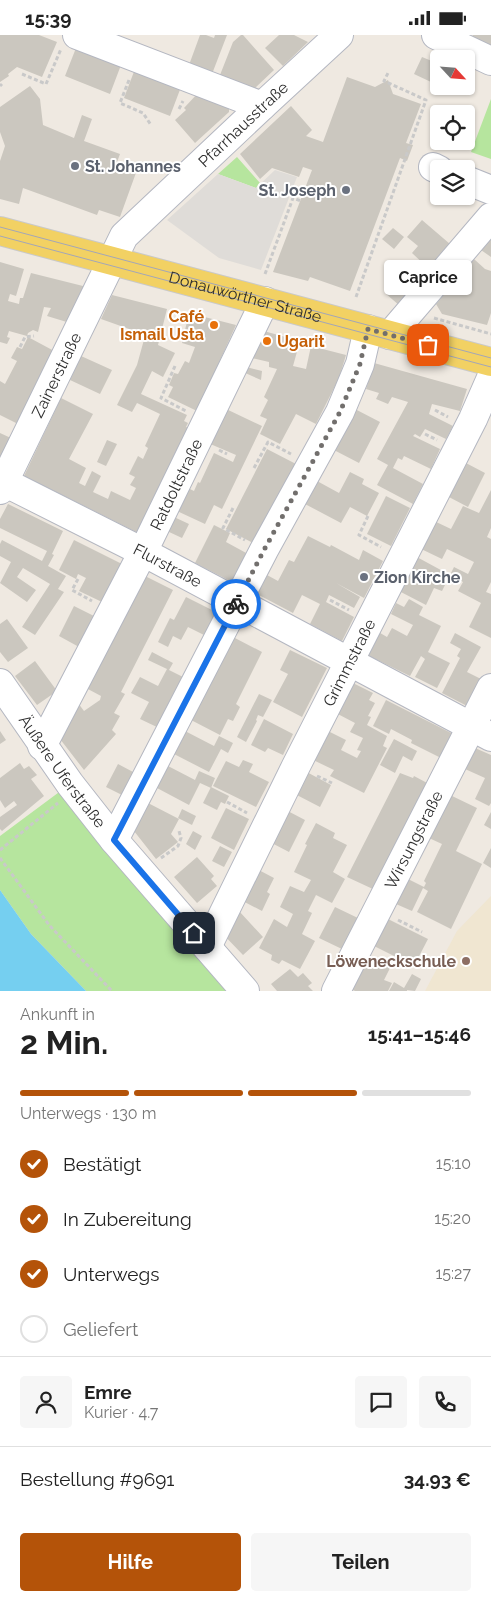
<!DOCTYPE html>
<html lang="de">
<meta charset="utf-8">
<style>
:root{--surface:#fff;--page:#f6f6f6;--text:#222;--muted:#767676;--line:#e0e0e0;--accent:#b45309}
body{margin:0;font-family:Raleway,sans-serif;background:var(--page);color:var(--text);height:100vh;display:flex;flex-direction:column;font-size:19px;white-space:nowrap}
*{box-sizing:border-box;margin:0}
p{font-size:16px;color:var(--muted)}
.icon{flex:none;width:28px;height:28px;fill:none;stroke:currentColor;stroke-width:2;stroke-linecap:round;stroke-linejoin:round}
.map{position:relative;height:956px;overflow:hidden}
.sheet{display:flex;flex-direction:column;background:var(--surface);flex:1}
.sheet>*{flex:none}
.needle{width:32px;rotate:116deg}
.fabs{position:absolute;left:430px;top:15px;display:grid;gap:10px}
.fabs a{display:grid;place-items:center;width:45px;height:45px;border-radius:5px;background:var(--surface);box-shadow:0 1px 4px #0004;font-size:25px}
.pin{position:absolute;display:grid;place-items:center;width:42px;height:42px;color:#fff;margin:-21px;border-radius:10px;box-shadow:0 2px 8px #0006}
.courier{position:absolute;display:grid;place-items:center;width:50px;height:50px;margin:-25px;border:4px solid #1a73e8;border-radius:50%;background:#fff;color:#222;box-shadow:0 1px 6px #0007}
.bubble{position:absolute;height:35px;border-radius:5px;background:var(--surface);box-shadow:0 1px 4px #0004;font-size:16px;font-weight:700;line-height:35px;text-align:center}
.summary em{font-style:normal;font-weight:700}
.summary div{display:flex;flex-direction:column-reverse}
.summary{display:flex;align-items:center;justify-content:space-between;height:85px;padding:0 20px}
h1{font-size:32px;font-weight:700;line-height:38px}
.bar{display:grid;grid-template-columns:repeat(4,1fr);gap:8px 5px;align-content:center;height:60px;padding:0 20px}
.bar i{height:6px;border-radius:4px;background:var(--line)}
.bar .selected{background:var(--accent)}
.bar p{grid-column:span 4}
.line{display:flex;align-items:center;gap:12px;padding:0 20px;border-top:1px solid var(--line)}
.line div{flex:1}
.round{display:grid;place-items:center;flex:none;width:52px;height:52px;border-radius:5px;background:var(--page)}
ol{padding:0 20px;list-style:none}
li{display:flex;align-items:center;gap:15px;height:55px}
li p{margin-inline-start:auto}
li .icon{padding:5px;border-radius:50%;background:var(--accent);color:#fff;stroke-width:4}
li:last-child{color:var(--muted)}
li i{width:28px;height:28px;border:2px solid var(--line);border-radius:50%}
.button{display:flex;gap:10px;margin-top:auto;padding:10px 20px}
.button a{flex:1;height:58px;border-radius:5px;background:var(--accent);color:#fff;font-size:20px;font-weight:700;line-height:58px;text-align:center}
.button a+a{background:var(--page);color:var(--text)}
.status{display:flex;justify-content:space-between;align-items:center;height:35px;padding:0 25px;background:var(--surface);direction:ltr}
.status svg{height:14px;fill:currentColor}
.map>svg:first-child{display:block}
</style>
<div class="status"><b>15:39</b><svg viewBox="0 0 49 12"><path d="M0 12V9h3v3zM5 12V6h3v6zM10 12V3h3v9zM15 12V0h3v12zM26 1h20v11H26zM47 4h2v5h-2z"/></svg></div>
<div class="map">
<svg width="491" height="956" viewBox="0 0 491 956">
<rect width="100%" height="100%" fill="#efe9e1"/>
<!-- education -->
<path fill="#f0e6d1" d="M491,861V956H425L457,896Z"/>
<!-- green -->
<path fill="#b6e59e" d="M491,64V124L471,117Z
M237,122L260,148L256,153L218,139Z
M70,749L245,956H86L31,899L0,855V801Z"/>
<!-- plaza -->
<path fill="#dfdcd8" d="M275,135L297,142L261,235L219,223L167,185L218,139L256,153Z"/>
<!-- water -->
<path fill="#75cff0" d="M0,855L31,899L86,956H0Z"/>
<!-- building -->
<path fill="#cbc7bf" d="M0,0H39L57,7L42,42L17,32L8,39L9,41L0,47Z
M200,0H206L214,3L215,0H227L212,39L189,30Z
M241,0H243L274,35L255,53L220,40L233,7Z
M279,0H294L308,7L283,31L265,13Z
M473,0H491V15L470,5Z
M76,13L121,30L110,59L65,41Z
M422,22L439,29L431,47L414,39Z
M135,34L181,52L170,81L124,63Z
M347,42L375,52L388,45L393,59L421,69L406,108L413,110L407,126L400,123L350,256L310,242L308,246L273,237L312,135L303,132L299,142L272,133L260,144L240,119L291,71L312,95L306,101L323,107Z
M30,51L40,64L43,90L74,103L82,80L92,84L84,106L120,119L117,127L137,135L120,182L99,175L97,180L23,153L19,169L0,164V126L5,111L0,97V72Z
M199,57L229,69V77L195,108L175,85L186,75L184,73Z
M422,185L450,209L429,234L412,218L418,211L407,202Z
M393,193L404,202L394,214L382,204Z
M491,203V222L481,215Z
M474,224L485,234L491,236V278L487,290L442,279L436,269Z
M0,227L24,234L16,261L10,259L8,266L19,269L20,263H23L31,238L87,252L70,288L47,281L51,273L44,272L38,297L33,295L28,298L27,301L9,296L7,302L10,303L7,309L0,307Z
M395,247L410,259L400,271L385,258Z
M112,260L167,274L158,310L175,318L163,342L152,336L141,359L187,380L184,386L188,388L186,392L189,393L138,498L24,441L61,363L93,379L69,424L86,433L79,448L85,451L92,436L101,441L93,457L108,464L111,456L130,465L136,453L130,450L135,442L129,439L138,421L143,424L148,413L145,411L160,379L137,368L132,377L117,370L137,330L145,301L132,297V295L101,284Z
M189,278L236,290L197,376L168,362L173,352L169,350L174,338L178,339L185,326L189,328L195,312L182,308Z
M260,295L300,306L293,331L306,334L311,311L346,320L339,343L316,389L296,379L280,409L260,399L267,384L260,381L268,365L264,362L277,334L269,332V327L247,322Z
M28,302L56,317L20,390L0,380V346L5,349L17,326L11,323L17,312L22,314Z
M81,321L112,335L100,359L70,345Z
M374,328L467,354L460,376L432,369L429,379L453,391L446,404L425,394L420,402L415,399L413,401L440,414L431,434L404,421L402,425L398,423L393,433L423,449L413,469L377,450L388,430L377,424L408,367L392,362L388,369L376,364L379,358L366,354Z
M246,332L262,336L261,345L243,337Z
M224,373L262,391L222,474L214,470L205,489L177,476L188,453L194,456L198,447L200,448L214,418L233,427L236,420L208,408Z
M353,373L380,387L359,428L332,414Z
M0,398L13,404L0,427Z
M107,405L117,409L106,431L97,427Z
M267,414L296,429L255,509L226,494Z
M464,427L485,438L468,472L447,461Z
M350,437L364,444L362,449L379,458L367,481L350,472L341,488L305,469L317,446L339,458Z
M491,455V493L487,502L491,504V547L486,557L491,559V603L469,592L481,568L458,556L463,547L450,540L442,556L434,553L426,570L397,555L415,521L450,540L454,532L468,539L474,527L447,514L442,524L417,512L432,485L451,494L463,471L479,478Z
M386,461L410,473L391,511L367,499Z
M8,469L63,496L52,519L54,520L48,531L66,541L58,554L64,557L35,600L22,592L50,549L23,533L17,542L36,555L27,567L0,548L11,527L0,521V509L2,505L42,526L47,516L0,493V484Z
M174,482L189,489L182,503L167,496Z
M214,490L230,498L226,507L248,519L234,548L195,528Z
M308,501L330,512L331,510L359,525L363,515L383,526L364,563L336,548L360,562L354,573L329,560L326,567L354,582L342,606L310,589L320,569L302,560L293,578L257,559L267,540L278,546L289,525L294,527Z
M74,505L122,529L102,567L79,556L86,543L78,539L76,544L59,535Z
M145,541L173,555L121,657L125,659L114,678L120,681L112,695L116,699L84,735L60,704L78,668L84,676L100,665L101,661L86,653Z
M186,562L218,578L206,601L188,592L181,605L173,601L168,612L158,607L170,583L174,585Z
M409,564L423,572L419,580L441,591L428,617L450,628L437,653L415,642L425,624L421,621L410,641L363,618L375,595L387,602L392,593L407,601L413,590L391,579L396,568L404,572Z
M74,571L96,582L79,612L59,601Z
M7,584L28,613L8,627L0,617V589Z
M455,598L481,612L467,637L483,645L469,672L442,658L460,623L457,621L461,614L450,608Z
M233,602L262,617L236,669L240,672L233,686L228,684L220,700L191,685Z
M290,615L327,633L302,682L273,667L288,639L280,635Z
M152,617L173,628L169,635L185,643L159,693L140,684L149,667L131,658L140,642L158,651L167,634L148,625Z
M35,626L57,656L37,670L15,641Z
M349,646L373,658L369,665L375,668L368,681L371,682L367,690L387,701L383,711L387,713L364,758L330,741L334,735L309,723L324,694L346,705L341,715L357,723L361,716L357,715L363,703L350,697L355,688L334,677Z
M259,659L272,665L263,682L258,680L256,685L257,686L246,707L237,702Z
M386,665L455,700L443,724L411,708L412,705L391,694L389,699L373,691Z
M264,684L293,699L283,720L268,713L265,717L251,710Z
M0,696L6,705L0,709Z
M185,696L214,711L219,701L233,708L228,718L221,714L209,737L174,719Z
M394,704L417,716L412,726L403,721L395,738L380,730Z
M475,713L491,720V768L489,771L475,764L485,743L465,734Z
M243,725L253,729L249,737L269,747L256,772L213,751L226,726L239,732Z
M20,728L24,734L29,731L37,740L31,744L44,761L2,796L0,794V782L17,770L14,766L5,773L0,765V743Z
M118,729L135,738L124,761L106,752Z
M168,731L195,745L199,736L215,743L211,753L200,748L189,770L157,753Z
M303,735L331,750L320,772L291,757Z
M400,738L413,743L414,741L429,749L375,855L347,842Z
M211,752L229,761L225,769L221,767L217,775L203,768Z
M450,760L477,773L456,816L482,829L451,894L417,877L428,856L423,853L412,876L396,869L408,844L424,852L426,848L424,846L442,809L429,803Z
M148,768L179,784L171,799L178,807L156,824L134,796Z
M226,773L249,784L234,815L211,803Z
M282,773L305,785L289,817L266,805Z
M182,774L196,781L192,790L178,783Z
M491,777V794L484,790Z
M316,788L335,798L333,803L347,810L333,837L345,844L332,868L316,860L308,876L312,878L302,899L315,906L300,934L282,925L279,929L271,925L272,920L259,913L274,884L287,892L293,879L280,872L290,851L304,857L311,845L294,837L307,810L305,809Z
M193,796L202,801L195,815L186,809Z
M220,811L232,817L224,832L212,826Z
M491,813V833L483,828Z
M197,822L214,841L211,844L217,851L197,868L174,842Z
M253,832L274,843L267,857L270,859L262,876L237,863Z
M335,872L360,884L344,915L319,903Z
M239,876L263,902L243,920L219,895Z
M388,884L428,904L414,931L374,911Z
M367,921L390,933L384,945L392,948L388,956H355L351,954Z
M290,934L298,942L303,938L312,948L308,951L313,956H277L271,949Z
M412,939L421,944L415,956L407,955V956H389L394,947L404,953Z"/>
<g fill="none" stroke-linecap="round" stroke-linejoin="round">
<!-- minor casing -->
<g stroke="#b4b7c1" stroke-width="30">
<g id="minor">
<path d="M77,0L262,71"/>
<path d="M436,0L491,26"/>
<path d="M433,132L439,135"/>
<path d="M466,145L491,155"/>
<path d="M390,300L491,182"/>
<path id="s1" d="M0,445L143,517L491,702"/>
<path id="s2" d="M0,455L124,201L262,71L339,0"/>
<path id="s3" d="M0,648L70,749L114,805L245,956"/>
<path id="s4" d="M42,711L143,517L265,266"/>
<path d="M114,805L264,515L340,377L360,329L368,294"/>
<path id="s5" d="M207,912L296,731L473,384L491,343"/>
<path id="s6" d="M336,956L491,653"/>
</g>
</g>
<!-- major casing -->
<g stroke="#c9c9c9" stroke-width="30">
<g id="major">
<path id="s7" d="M0,196L491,327"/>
</g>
</g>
<!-- path -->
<path stroke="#c9c9c9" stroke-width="3" stroke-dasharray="4 2.5" stroke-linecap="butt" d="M22,39L46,49L61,14
M129,45L120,68L143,78L151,90
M0,51L2,49
M179,74L183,66
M265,239L293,163L301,166
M356,262L426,65L384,46L388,38
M434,283L491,299
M20,312L25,302L34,301
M175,331L161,363L186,376
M435,375L448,382
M425,399L437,405
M219,415L227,419
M254,433L268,407L291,419
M233,473L223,493L245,505
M368,481L359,500L381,512
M78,544L72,555L92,566
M330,565L349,575
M317,741L332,748
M227,767L247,778
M0,815L58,768
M0,823L49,890L112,956
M161,823L178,811L181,803L179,796
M398,885L422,897"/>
<!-- minor -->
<use href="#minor" stroke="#fff" stroke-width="28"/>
<!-- major -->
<use href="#major" stroke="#f2d163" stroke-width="28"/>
<!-- tram -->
<path stroke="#a3a6b8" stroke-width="1" d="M0,192L491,323
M0,201L491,332"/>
</g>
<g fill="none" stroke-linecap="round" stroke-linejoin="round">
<!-- done -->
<path stroke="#726f6d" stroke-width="5" stroke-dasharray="0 9" d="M236,569L264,515L340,377L360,329L368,294L428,310"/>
<!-- route -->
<path stroke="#1a73e8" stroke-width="6" d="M194,898L114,805L236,569"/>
</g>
<!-- markers -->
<g fill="#6b7280" stroke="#fff" stroke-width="2">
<circle cx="75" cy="131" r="5"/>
<circle cx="346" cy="155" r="5"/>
<circle cx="364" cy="542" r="5"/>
</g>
<g fill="#e8710a" stroke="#fff" stroke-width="2">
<circle cx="214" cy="290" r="5"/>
<circle cx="267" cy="306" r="5"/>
</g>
<circle fill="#8d6e63" stroke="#fff" stroke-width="2" cx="466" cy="926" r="5"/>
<g text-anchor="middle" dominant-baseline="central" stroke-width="4" stroke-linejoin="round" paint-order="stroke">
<!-- street labels -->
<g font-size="16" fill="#2e2e2e" stroke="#fff">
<text stroke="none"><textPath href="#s2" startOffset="446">Pfarrhausstraße</textPath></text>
<text stroke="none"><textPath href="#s7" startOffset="254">Donauwörther Straße</textPath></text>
<text stroke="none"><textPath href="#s2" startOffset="128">Zainerstraße</textPath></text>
<text stroke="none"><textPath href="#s4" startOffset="294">Ratdoltstraße</textPath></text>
<text stroke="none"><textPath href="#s1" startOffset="188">Flurstraße</textPath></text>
<text stroke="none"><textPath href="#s5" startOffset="318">Grimmstraße</textPath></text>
<text stroke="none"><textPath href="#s3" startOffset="108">Äußere Uferstraße</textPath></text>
<text stroke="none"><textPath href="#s6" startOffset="170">Wirsungstraße</textPath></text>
</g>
<!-- worship labels -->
<g font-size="16" font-weight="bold" fill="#5b616d" stroke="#fff" text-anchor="start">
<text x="85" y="131">St. Johannes</text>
<text x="336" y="155" text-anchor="end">St. Joseph</text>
<text x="374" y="542">Zion Kirche</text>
</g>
<!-- food labels -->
<g font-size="16" font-weight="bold" fill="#c56008" stroke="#fff" text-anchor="end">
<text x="204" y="281">Café<tspan x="204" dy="18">Ismail Usta</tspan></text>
<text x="277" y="306" text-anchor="start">Ugarit</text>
</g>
<!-- education labels -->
<g font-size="16" font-weight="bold" fill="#785e54" stroke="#fff" text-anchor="end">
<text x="456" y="926">Löweneckschule</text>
</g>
</g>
</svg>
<div class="fabs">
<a><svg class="needle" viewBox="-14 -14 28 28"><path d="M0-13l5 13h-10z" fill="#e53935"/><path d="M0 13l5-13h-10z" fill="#767676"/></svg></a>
<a><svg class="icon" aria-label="locate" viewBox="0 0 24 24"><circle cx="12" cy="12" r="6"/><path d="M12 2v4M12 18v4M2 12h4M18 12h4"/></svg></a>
<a><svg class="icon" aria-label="layers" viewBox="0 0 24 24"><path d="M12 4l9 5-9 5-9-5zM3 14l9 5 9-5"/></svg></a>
</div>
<div class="pin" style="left:428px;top:310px;background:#ea580c"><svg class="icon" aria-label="bag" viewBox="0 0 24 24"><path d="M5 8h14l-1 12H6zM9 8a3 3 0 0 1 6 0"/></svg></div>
<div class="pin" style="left:194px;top:898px;background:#1f2937"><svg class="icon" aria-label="home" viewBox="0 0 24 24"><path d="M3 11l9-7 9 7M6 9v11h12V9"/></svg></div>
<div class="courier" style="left:236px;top:569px"><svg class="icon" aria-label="bike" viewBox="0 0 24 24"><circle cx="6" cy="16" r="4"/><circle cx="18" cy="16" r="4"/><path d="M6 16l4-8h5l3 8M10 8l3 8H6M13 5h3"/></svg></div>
<div class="bubble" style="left:384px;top:225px;width:88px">Caprice</div>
</div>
<section class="sheet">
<div class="summary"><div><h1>2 Min.</h1><p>Ankunft in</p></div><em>15:41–15:46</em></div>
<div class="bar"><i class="selected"></i><i class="selected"></i><i class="selected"></i><i></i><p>Unterwegs · 130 m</p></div>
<ol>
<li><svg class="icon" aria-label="check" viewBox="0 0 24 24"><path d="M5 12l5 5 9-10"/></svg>Bestätigt<p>15:10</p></li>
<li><svg class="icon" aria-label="check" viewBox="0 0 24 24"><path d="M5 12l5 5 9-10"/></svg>In Zubereitung<p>15:20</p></li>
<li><svg class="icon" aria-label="check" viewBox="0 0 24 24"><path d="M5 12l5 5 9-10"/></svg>Unterwegs<p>15:27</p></li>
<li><i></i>Geliefert</li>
</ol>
<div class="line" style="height:90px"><a class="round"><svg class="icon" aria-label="person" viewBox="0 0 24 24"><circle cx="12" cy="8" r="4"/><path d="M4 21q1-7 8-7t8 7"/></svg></a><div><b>Emre</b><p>Kurier · 4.7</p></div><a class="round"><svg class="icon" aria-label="chat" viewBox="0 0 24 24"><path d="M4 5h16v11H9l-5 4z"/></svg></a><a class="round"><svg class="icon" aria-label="phone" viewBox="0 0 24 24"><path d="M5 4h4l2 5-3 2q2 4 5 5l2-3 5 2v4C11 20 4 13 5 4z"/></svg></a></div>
<div class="line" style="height:65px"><div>Bestellung #9691</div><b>34.93 €</b></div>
<div class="button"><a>Hilfe</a><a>Teilen</a></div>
</section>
